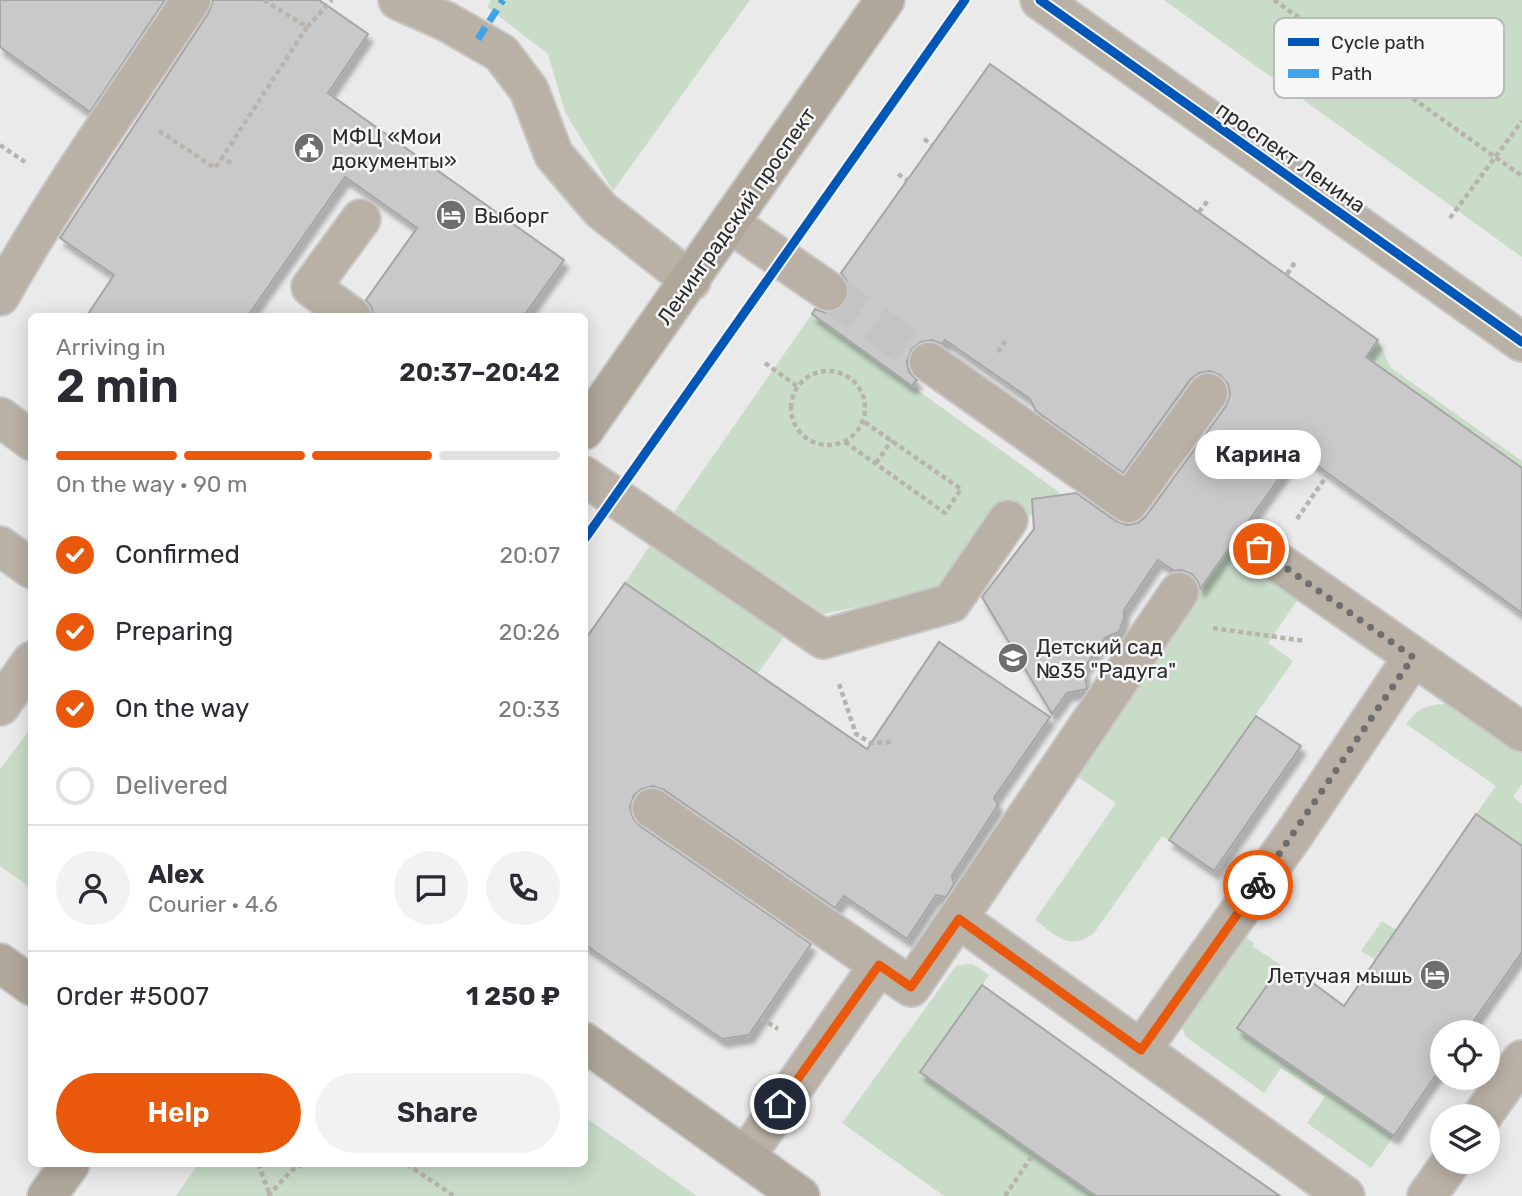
<!DOCTYPE html>
<meta charset="utf-8">
<style>
:root{--surface:#fff;--page:#f2f2f3;--text:#2b2b33;--muted:#7c7c81;--line:#e1e1e2;--accent:#ea580c}
body{margin:0;font-family:Rubik,sans-serif;background:var(--page);color:var(--text);height:100vh;display:flex;flex-direction:column;font-size:26px;white-space:nowrap}
*{box-sizing:border-box;margin:0}
p{font-size:23px;color:var(--muted)}
.icon{flex:none;width:38px;height:38px;fill:none;stroke:currentColor;stroke-width:2;stroke-linecap:round;stroke-linejoin:round}
.map{position:relative;flex:1;overflow:hidden}
.drawer{position:absolute;left:28px;top:313px;width:560px;height:854px;display:flex;flex-direction:column;background:var(--surface);border-radius:10px;box-shadow:0 4px 18px #0003}
.drawer>*{flex:none}
.buttons{position:absolute;left:1430px;top:1020px;display:grid;gap:14px}
.buttons a{display:grid;place-items:center;width:70px;height:70px;border-radius:50%;background:var(--surface);box-shadow:0 4px 18px #0003;font-size:35px}
.pin{position:absolute;display:grid;place-items:center;width:60px;height:60px;color:#fff;margin:-30px;border:4px solid #fff;border-radius:50%;box-shadow:0 2px 7px #0007}
.courier{position:absolute;display:grid;place-items:center;width:70px;height:70px;margin:-35px;border:5px solid #ea580c;border-radius:50%;background:#fff;color:#222;box-shadow:0 2px 9px #0007}
.bubble{position:absolute;height:49px;border-radius:24px;background:var(--surface);box-shadow:0 4px 18px #0003;font-size:23px;font-weight:600;line-height:49px;text-align:center}
.overview em{font-style:normal;font-weight:600}
.overview div{display:flex;flex-direction:column-reverse}
.overview{display:flex;align-items:center;justify-content:space-between;height:119px;padding:0 28px}
h1{font-size:46px;font-weight:600;line-height:52px}
.bar{display:grid;grid-template-columns:repeat(4,1fr);gap:10px 7px;align-content:center;height:84px;padding:0 28px}
.bar i{height:9px;border-radius:5px;background:var(--line)}
.bar .current{background:var(--accent)}
.bar p{grid-column:span 4}
.line{display:flex;align-items:center;gap:18px;padding:0 28px;border-top:2px solid var(--line)}
.line div{flex:1}
.round{display:grid;place-items:center;flex:none;width:74px;height:74px;border-radius:37px;background:var(--page)}
ol{padding:0 28px;list-style:none}
li{display:flex;align-items:center;gap:21px;height:77px}
li p{margin-inline-start:auto}
li .icon{padding:7px;border-radius:50%;background:var(--accent);color:#fff;stroke-width:4}
li:last-child{color:var(--muted)}
li i{width:38px;height:38px;border:4px solid var(--line);border-radius:50%}
.action{display:flex;gap:14px;margin-top:auto;padding:14px 28px}
.action a{flex:1;height:80px;border-radius:42px;background:var(--accent);color:#fff;font-size:28px;font-weight:600;line-height:80px;text-align:center}
.action a+a{background:var(--page);color:var(--text)}
.map>svg:first-child{display:block}
</style>
<div class="map">
<svg width="1522" height="1196" viewBox="0 0 1522 1196">
<defs>
<filter id="shadow"><feDropShadow dx="4.5" dy="8" stdDeviation="2" flood-color="#0004"/></filter>
</defs>
<rect width="100%" height="100%" fill="#eaeaeb"/>
<!-- green -->
<path fill="#c8dcc8" d="M491,0H750L613,191L565,112L548,54L487,7Z
M1164,0H1522V257Z
M812,314L1059,492L1055,498H1038L1033,505V515L1023,516L946,588L824,614L674,512Z
M1378,340L1390,367L1522,461V468L1366,357Z
M1239,534L1309,583L1268,643L1293,661L1169,840L1162,836L1094,933C1069,952 1056,935 1035,920L1116,803L1075,775Z
M653,541L787,633L757,674L625,583Z
M1444,704L1464,710L1522,750V784L1513,797L1522,804V846L1476,814L1496,786L1406,724C1417,709 1426,705 1444,704Z
M31,728V888L0,866V769Z
M1382,921L1396,930L1376,960L1361,951Z
M1242,935L1254,943L1252,946L1281,965L1238,1028L1394,1136L1371,1168L1307,1123L1325,1097L1281,1068L1264,1093L1186,1037L1180,1023Z
M965,964H973L989,975L921,1072L1096,1196H944L842,1123L956,966Z
M585,1117L697,1196H176L198,1164H584Z"/>
<!-- building -->
<path fill="#c9c9ca" stroke="#a6a6a7" stroke-width="2" filter="url(#shadow)" d="M0,0H165L90,112L0,47Z
M213,0H319L368,34L328,93L564,260L523,317H373L372,308L366,300L417,228L345,177L247,317H86L114,275L60,238L209,12Z
M990,64L1378,340L1366,357L1522,468V613L1298,452L1200,589L1198,582L1192,574L1181,570L1174,571L1158,560L1124,610V618L1119,632L1106,637L1084,668L1087,689L1067,693L1052,714L982,597L1034,529L1032,499L1076,493L1116,521L1127,525L1138,523L1146,516L1226,406L1230,395L1228,384L1220,375L1210,371L1199,373L1190,380L1123,473L1036,411L1030,399L945,340L942,344L932,340L921,342L912,349L907,361L909,372L917,380L912,386L812,314L815,309L826,313L837,311L846,304L850,292L847,281L841,273Z
M625,583L867,749L939,642L1050,717L994,798L998,805L952,876L954,884L946,897L936,895L907,939L844,896L835,908L664,790L653,786L642,789L634,795L630,807L633,818L640,826L811,944L749,1035L722,1039L584,944V641Z
M1256,716L1301,746L1214,871L1169,840Z
M1476,814L1522,846V952L1466,1032H1442V1066L1394,1136L1237,1028L1278,970L1293,980L1298,972L1344,1006Z
M982,985L1172,1121L1280,1196H1096L1034,1153L920,1072Z"/>
<g fill="none" stroke-linecap="round" stroke-linejoin="round">
<!-- minor-tunnel -->
<path stroke="#c4c4c5" stroke-width="38" stroke-dasharray="38 19" stroke-linecap="butt" d="M828,291L929,362"/>
<!-- minor casing -->
<g stroke="#c8c8c9" stroke-width="42">
<path id="minor" d="M398,0L447,22L501,53L529,90L554,155L601,210L691,281
M1040,0L1522,342
M731,224L828,291
M0,296C57,194 126,98 191,0
M352,317L311,287L361,219
M929,362L1128,503L1208,393
M0,417L32,441
M584,476L823,639L951,603L1008,520
M0,546L32,569
M1259,549L1522,732
M0,706L32,661
M652,808L911,987L1179,592
M959,919L1345,1196
M1141,1050L1297,830L1413,657
M1482,1116L1522,1060
M745,1157L879,965
M1427,1196L1451,1162"/>
</g>
<!-- major casing -->
<g stroke="#c8c8c9" stroke-width="42">
<path id="major" d="M584,430L885,0
M0,963L32,986
M584,1042L800,1196
M47,1196L70,1164"/>
</g>
<!-- path -->
<path stroke="#b8b3ad" stroke-width="4.5" stroke-dasharray="5 3.5" stroke-linecap="butt" d="M264,0L307,27L332,0
M1274,0L1522,176
M159,131L215,168L222,158
M924,139L932,145
M0,145L25,162
M231,163L222,158L307,27
M898,174L907,180
M1199,212L1209,199
M1450,218L1522,121
M1287,274L1296,261
M998,352L1005,341
M765,363L797,386
M791 408a37 37 0 1 1 74 0a37 37 0 1 1-74 0Z
M845,442L945,513L961,489L863,421
M876,463L892,440
M1297,519L1328,474
M1213,628L1305,641
M839,684L856,734L871,743L891,742
M761,1018L778,1029
M258,1164L270,1195
M407,1164L454,1196
M268,1196L292,1170L304,1164
M1005,1196L1034,1153"/>
<!-- minor -->
<use href="#minor" stroke="#bab1a6" stroke-width="38"/>
<!-- major -->
<use href="#major" stroke="#b0a79b" stroke-width="38"/>
<!-- quiet -->
<path stroke="#3ea3eb" stroke-width="7" stroke-dasharray="14 7" stroke-linecap="butt" d="M478,39L503,0"/>
<!-- cycleway casing -->
<g stroke="#f7f7f8" stroke-width="13">
<path id="cycleway" d="M1040,0L1522,342
M584,540L965,0"/>
</g>
<!-- cycleway -->
<use href="#cycleway" stroke="#0057b8" stroke-width="9"/>
</g>
<g fill="none" stroke-linecap="round" stroke-linejoin="round">
<!-- done -->
<path stroke="#6e6e70" stroke-width="7" stroke-dasharray="0 12.6" d="M1258,885L1413,657L1259,549"/>
<!-- route -->
<path stroke="#ea580c" stroke-width="9" d="M780,1104L879,965L911,987L959,919L1141,1050L1258,885"/>
</g>
<!-- icons -->
<defs>
<g id="civic-disc" transform="scale(1.575)"><circle r="9.5" fill="#6e6e70" stroke="#f7f7f8"/><path d="M-.6-6.5H3V-4.5H.6V-3L4-1V1h2V6H-6V1h2V-1L-.6-3ZM-1.2 2.5V6h2.4V2.5Z" fill="#fff"/></g>
<g id="hotel-disc" transform="scale(1.575)"><circle r="9.5" fill="#6e6e70" stroke="#f7f7f8"/><path d="M-6-4.5h1.5V1H6V5H4.5V3h-9V5H-6ZM-4 0a1.8 1.8 0 1 1 3.6 0ZM.5 0V-2.5h3Q6-2.5 6 0Z" fill="#fff"/></g>
<g id="school-disc" transform="scale(1.575)"><circle r="9.5" fill="#6e6e70" stroke="#f7f7f8"/><path d="M0-5L7-2L0 1L-7-2ZM-4 1L0 2.5L4 1V4Q0 6-4 4Z" fill="#fff"/></g>
</defs>
<g fill-rule="evenodd">
<use href="#civic-disc" x="309" y="148"/>
<use href="#hotel-disc" x="451" y="215"/>
<use href="#school-disc" x="1013" y="658"/>
<use href="#hotel-disc" x="1435" y="975"/>
</g>
<g text-anchor="middle" dominant-baseline="central" stroke-width="5" stroke-linejoin="round" paint-order="stroke">
<!-- poi labels -->
<g font-size="21" fill="#2c2c2d" stroke="#f7f7f8" text-anchor="start">
<text x="332" y="136">МФЦ «Мои<tspan x="332" dy="24">документы»</tspan></text>
<text x="474" y="215">Выборг</text>
<text x="1036" y="646">Детский сад<tspan x="1036" dy="24">№35 "Радуга"</tspan></text>
<text x="1412" y="975" text-anchor="end">Летучая мышь</text>
</g>
<!-- street labels -->
<g font-size="21" fill="#2c2c2d" stroke="#f7f7f8">
<text transform="translate(1291 157) rotate(35)">проспект Ленина</text>
<text transform="translate(736 216) rotate(-55)">Ленинградский проспект</text>
</g>
</g>
<!-- legend -->
<rect x="1274" y="18" width="230" height="80" rx="10" fill="#f7f7f8" stroke="#bababb" stroke-width="2"/>
<rect x="1288" y="38" width="31" height="8" fill="#0057b8"/>
<rect x="1288" y="69" width="31" height="9" fill="#3ea3eb"/>
<g font-size="19" fill="#2c2c2d">
<text x="1331" y="49">Cycle path</text>
<text x="1331" y="80">Path</text>
</g>
</svg>
<div class="buttons">
<a><svg class="icon" aria-label="locate" viewBox="0 0 24 24"><circle cx="12" cy="12" r="6"/><path d="M12 2v4M12 18v4M2 12h4M18 12h4"/></svg></a>
<a><svg class="icon" aria-label="layers" viewBox="0 0 24 24"><path d="M12 4l9 5-9 5-9-5zM3 14l9 5 9-5"/></svg></a>
</div>
<div class="pin" style="left:1259px;top:549px;background:#ea580c"><svg class="icon" aria-label="bag" viewBox="0 0 24 24"><path d="M5 8h14l-1 12H6zM9 8a3 3 0 0 1 6 0"/></svg></div>
<div class="pin" style="left:780px;top:1104px;background:#1f2937"><svg class="icon" aria-label="home" viewBox="0 0 24 24"><path d="M3 11l9-7 9 7M6 9v11h12V9"/></svg></div>
<div class="courier" style="left:1258px;top:885px"><svg class="icon" aria-label="bike" viewBox="0 0 24 24"><circle cx="6" cy="16" r="4"/><circle cx="18" cy="16" r="4"/><path d="M6 16l4-8h5l3 8M10 8l3 8H6M13 5h3"/></svg></div>
<div class="bubble" style="left:1195px;top:430px;width:126px">Карина</div>
<section class="drawer">
<div class="overview"><div><h1>2 min</h1><p>Arriving in</p></div><em>20:37–20:42</em></div>
<div class="bar"><i class="current"></i><i class="current"></i><i class="current"></i><i></i><p>On the way · 90 m</p></div>
<ol>
<li><svg class="icon" aria-label="check" viewBox="0 0 24 24"><path d="M5 12l5 5 9-10"/></svg>Confirmed<p>20:07</p></li>
<li><svg class="icon" aria-label="check" viewBox="0 0 24 24"><path d="M5 12l5 5 9-10"/></svg>Preparing<p>20:26</p></li>
<li><svg class="icon" aria-label="check" viewBox="0 0 24 24"><path d="M5 12l5 5 9-10"/></svg>On the way<p>20:33</p></li>
<li><i></i>Delivered</li>
</ol>
<div class="line" style="height:126px"><a class="round"><svg class="icon" aria-label="person" viewBox="0 0 24 24"><circle cx="12" cy="8" r="4"/><path d="M4 21q1-7 8-7t8 7"/></svg></a><div><b>Alex</b><p>Courier · 4.6</p></div><a class="round"><svg class="icon" aria-label="chat" viewBox="0 0 24 24"><path d="M4 5h16v11H9l-5 4z"/></svg></a><a class="round"><svg class="icon" aria-label="phone" viewBox="0 0 24 24"><path d="M5 4h4l2 5-3 2q2 4 5 5l2-3 5 2v4C11 20 4 13 5 4z"/></svg></a></div>
<div class="line" style="height:91px"><div>Order #5007</div><b>1 250 ₽</b></div>
<div class="action"><a>Help</a><a>Share</a></div>
</section>
</div>
